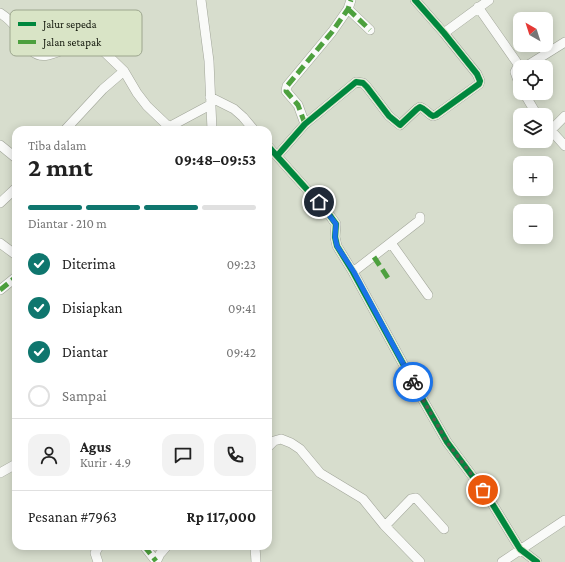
<!DOCTYPE html>
<html lang="id">
<meta charset="utf-8">
<style>
:root{--surface:#fff;--page:#f2f2f2;--text:#222;--muted:#767676;--line:#e0e0e0;--accent:#0f766e}
body{margin:0;font-family:"Crimson Pro",serif;background:var(--page);color:var(--text);height:100vh;display:flex;flex-direction:column;font-size:15px;white-space:nowrap}
*{box-sizing:border-box;margin:0}
p{font-size:13px;color:var(--muted)}
.icon{flex:none;width:22px;height:22px;fill:none;stroke:currentColor;stroke-width:2;stroke-linecap:round;stroke-linejoin:round}
.map{position:relative;flex:1;overflow:hidden}
.sheet{position:absolute;left:12px;top:126px;width:260px;height:424px;display:flex;flex-direction:column;background:var(--surface);border-radius:12px;box-shadow:0 2px 10px #0003}
.sheet>*{flex:none}
.needle{width:26px;rotate:321deg}
.tools{position:absolute;left:513px;top:12px;display:grid;gap:8px}
.tools a{display:grid;place-items:center;width:40px;height:40px;border-radius:8px;background:var(--surface);box-shadow:0 2px 10px #0003;font-size:20px}
.pin{position:absolute;display:grid;place-items:center;width:34px;height:34px;color:#fff;margin:-17px;border:2px solid #fff;border-radius:50%;box-shadow:0 1px 4px #0007}
.courier{position:absolute;display:grid;place-items:center;width:40px;height:40px;margin:-20px;border:3px solid #1a73e8;border-radius:50%;background:#fff;color:#222;box-shadow:0 1px 5px #0007}
.summary em{font-style:normal;font-weight:700}
.summary div{display:flex;flex-direction:column-reverse}
.summary{display:flex;align-items:center;justify-content:space-between;height:68px;padding:0 16px}
h1{font-size:26px;font-weight:700;line-height:30px}
.bar{display:grid;grid-template-columns:repeat(4,1fr);gap:6px 4px;align-content:center;height:48px;padding:0 16px}
.bar i{height:5px;border-radius:3px;background:var(--line)}
.bar .active{background:var(--accent)}
.bar p{grid-column:span 4}
.line{display:flex;align-items:center;gap:10px;padding:0 16px;border-top:1px solid var(--line)}
.line div{flex:1}
.round{display:grid;place-items:center;flex:none;width:42px;height:42px;border-radius:12px;background:var(--page)}
ol{padding:0 16px;list-style:none}
li{display:flex;align-items:center;gap:12px;height:44px}
li p{margin-inline-start:auto}
li .icon{padding:4px;border-radius:50%;background:var(--accent);color:#fff;stroke-width:4}
li:last-child{color:var(--muted)}
li i{width:22px;height:22px;border:2px solid var(--line);border-radius:50%}
.map>svg:first-child{display:block}
</style>
<div class="map">
<svg width="565" height="562" viewBox="0 0 565 562">
<rect width="100%" height="100%" fill="#d7ddcd"/>
<g fill="none" stroke-linecap="round" stroke-linejoin="round">
<!-- minor casing -->
<g stroke="#a1a599" stroke-width="10">
<path id="minor" d="M201,0L209,61L212,130
M478,7L520,67
M348,9L370,30
M0,13C6,17 12,22 16,28C25,40 30,59 48,55C61,52 73,45 86,41L96,44L124,71L137,93L147,106L169,127
M444,33L489,0
M525,67L565,42
M520,69L517,68L515,72L520,86
M524,93L537,115
M210,97L234,109L243,117L254,130
M305,124L298,105L286,91L287,86L332,32L348,9L351,0
M546,125L565,146
M65,130L103,89L124,71
M167,130L169,127L210,105
M550,131L565,116
M0,145L16,158
M268,146L328,213L336,224L335,237L337,246L353,272L419,393L447,442L490,500L520,549L537,562
M277,156L305,124L356,82L363,83L367,87L389,116L400,125L417,109L420,107C426,109 428,114 433,116L436,115L479,84L480,81L477,74L444,33L415,0
M0,203L16,188
M0,243L16,255
M391,243L428,295
M353,272L411,227L420,220V217
M0,290L16,277
M268,447L274,441L281,439L291,443L300,449L320,473L363,499L384,525L420,562
M0,473L16,464
M385,526L411,499L416,498L444,529
M144,546L156,561
M255,546L256,562
M98,562L95,553L99,546
M156,562L160,554L167,546
M502,562L565,520"/>
</g>
<!-- minor -->
<use href="#minor" stroke="#f9faf8" stroke-width="9"/>
<!-- quiet -->
<path stroke="#4da03e" stroke-width="5" stroke-dasharray="10 5" stroke-linecap="butt" d="M348,9L370,30
M305,124L298,105L286,91L287,86L332,32L348,9L351,0
M374,257L388,278
M0,290L16,277
M144,546L156,561"/>
<!-- cycleway casing -->
<g stroke="#d9e4c6" stroke-width="8">
<path id="cycleway" d="M268,146L328,213L336,224L335,237L337,246L353,272L419,393L447,442L490,500L520,549L537,562
M277,156L305,124L356,82L363,83L367,87L389,116L400,125L417,109L420,107C426,109 428,114 433,116L436,115L479,84L480,81L477,74L444,33L415,0"/>
</g>
<!-- cycleway -->
<use href="#cycleway" stroke="#00873e" stroke-width="6"/>
</g>
<g fill="none" stroke-linecap="round" stroke-linejoin="round">
<!-- done -->
<path stroke="#565b4e" stroke-width="4" stroke-dasharray="0 7.2" d="M413,382L447,442L483,490"/>
<!-- route -->
<path stroke="#1a73e8" stroke-width="5" d="M319,202L336,224L335,237L337,246L354,272L413,382"/>
</g>
<!-- legend -->
<rect x="10" y="10" width="132" height="46" rx="6" fill="#d9e4c6" stroke="#9da68e" stroke-width="1"/>
<rect x="18" y="22" width="18" height="4" fill="#00873e"/>
<rect x="18" y="40" width="18" height="4" fill="#4da03e"/>
<g font-size="11" fill="#11150a">
<text x="43" y="28">Jalur sepeda</text>
<text x="43" y="46">Jalan setapak</text>
</g>
</svg>
<div class="tools">
<a><svg class="needle" viewBox="-14 -14 28 28"><path d="M0-13l5 13h-10z" fill="#e53935"/><path d="M0 13l5-13h-10z" fill="#767676"/></svg></a>
<a><svg class="icon" aria-label="locate" viewBox="0 0 24 24"><circle cx="12" cy="12" r="6"/><path d="M12 2v4M12 18v4M2 12h4M18 12h4"/></svg></a>
<a><svg class="icon" aria-label="layers" viewBox="0 0 24 24"><path d="M12 4l9 5-9 5-9-5zM3 14l9 5 9-5"/></svg></a>
<a>+</a>
<a>−</a>
</div>
<div class="pin" style="left:483px;top:490px;background:#ea580c"><svg class="icon" aria-label="bag" viewBox="0 0 24 24"><path d="M5 8h14l-1 12H6zM9 8a3 3 0 0 1 6 0"/></svg></div>
<div class="pin" style="left:319px;top:202px;background:#1f2937"><svg class="icon" aria-label="home" viewBox="0 0 24 24"><path d="M3 11l9-7 9 7M6 9v11h12V9"/></svg></div>
<div class="courier" style="left:413px;top:382px"><svg class="icon" aria-label="bike" viewBox="0 0 24 24"><circle cx="6" cy="16" r="4"/><circle cx="18" cy="16" r="4"/><path d="M6 16l4-8h5l3 8M10 8l3 8H6M13 5h3"/></svg></div>
<section class="sheet">
<div class="summary"><div><h1>2 mnt</h1><p>Tiba dalam</p></div><em>09:48–09:53</em></div>
<div class="bar"><i class="active"></i><i class="active"></i><i class="active"></i><i></i><p>Diantar · 210 m</p></div>
<ol>
<li><svg class="icon" aria-label="check" viewBox="0 0 24 24"><path d="M5 12l5 5 9-10"/></svg>Diterima<p>09:23</p></li>
<li><svg class="icon" aria-label="check" viewBox="0 0 24 24"><path d="M5 12l5 5 9-10"/></svg>Disiapkan<p>09:41</p></li>
<li><svg class="icon" aria-label="check" viewBox="0 0 24 24"><path d="M5 12l5 5 9-10"/></svg>Diantar<p>09:42</p></li>
<li><i></i>Sampai</li>
</ol>
<div class="line" style="height:72px"><a class="round"><svg class="icon" aria-label="person" viewBox="0 0 24 24"><circle cx="12" cy="8" r="4"/><path d="M4 21q1-7 8-7t8 7"/></svg></a><div><b>Agus</b><p>Kurir · 4.9</p></div><a class="round"><svg class="icon" aria-label="chat" viewBox="0 0 24 24"><path d="M4 5h16v11H9l-5 4z"/></svg></a><a class="round"><svg class="icon" aria-label="phone" viewBox="0 0 24 24"><path d="M5 4h4l2 5-3 2q2 4 5 5l2-3 5 2v4C11 20 4 13 5 4z"/></svg></a></div>
<div class="line" style="height:52px"><div>Pesanan #7963</div><b>Rp 117,000</b></div>
</section>
</div>
